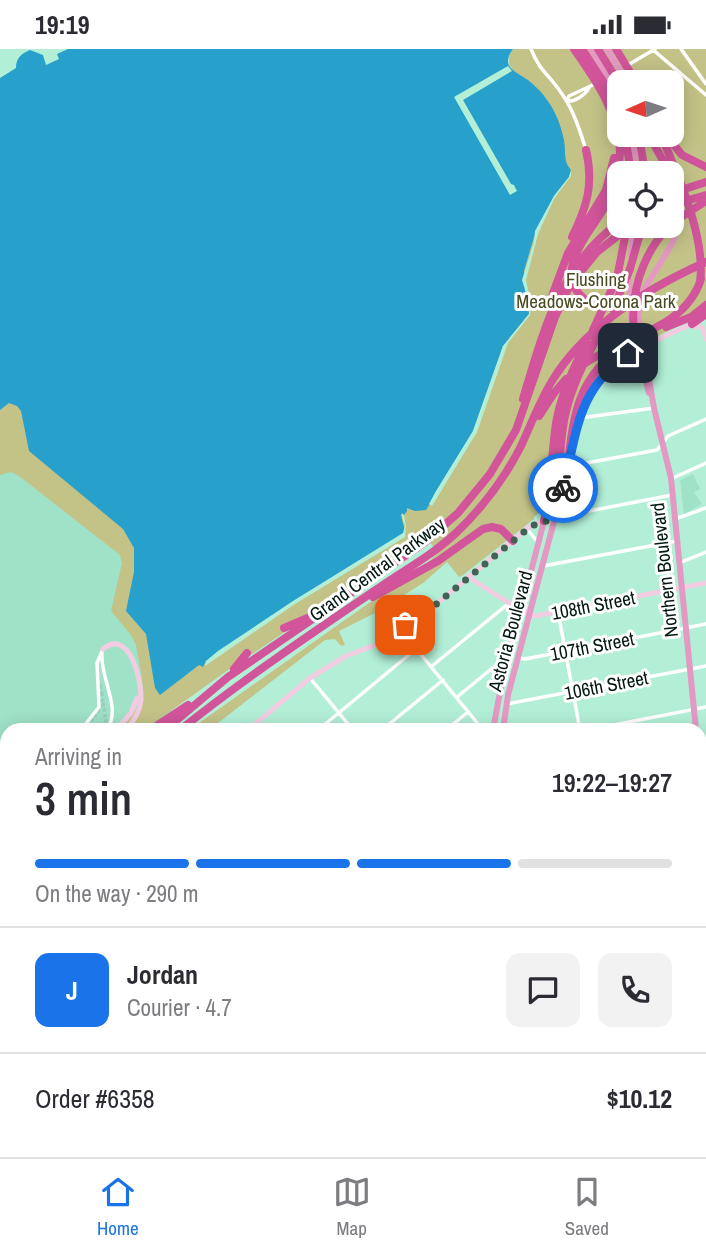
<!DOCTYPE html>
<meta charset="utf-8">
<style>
:root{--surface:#fff;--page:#f2f2f3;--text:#2b2b33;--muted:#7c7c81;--line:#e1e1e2;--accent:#1a73e8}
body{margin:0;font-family:"Archivo Narrow",sans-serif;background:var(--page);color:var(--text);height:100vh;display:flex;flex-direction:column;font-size:26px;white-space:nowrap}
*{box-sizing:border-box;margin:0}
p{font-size:23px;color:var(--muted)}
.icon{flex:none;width:38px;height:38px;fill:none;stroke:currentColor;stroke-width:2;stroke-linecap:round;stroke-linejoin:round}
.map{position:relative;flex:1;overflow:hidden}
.side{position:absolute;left:0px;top:674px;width:707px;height:436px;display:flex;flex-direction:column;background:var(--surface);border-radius:21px 21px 0 0;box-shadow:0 4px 18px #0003}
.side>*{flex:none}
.needle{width:46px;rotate:267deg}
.controls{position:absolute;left:607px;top:21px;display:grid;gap:14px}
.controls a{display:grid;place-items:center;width:77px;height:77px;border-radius:14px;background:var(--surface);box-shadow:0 4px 18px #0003;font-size:35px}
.pin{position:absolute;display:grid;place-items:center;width:60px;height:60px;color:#fff;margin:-30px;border-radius:14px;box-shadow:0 4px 10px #0006}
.courier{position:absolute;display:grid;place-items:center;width:70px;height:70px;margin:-35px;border:5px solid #1a73e8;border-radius:50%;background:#fff;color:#222;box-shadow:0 2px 9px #0007}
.summary em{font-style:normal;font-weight:600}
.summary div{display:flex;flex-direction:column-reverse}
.summary{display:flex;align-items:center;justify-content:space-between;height:119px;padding:0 35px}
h1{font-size:46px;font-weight:600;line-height:52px}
.bar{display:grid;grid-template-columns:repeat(4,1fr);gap:10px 7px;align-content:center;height:84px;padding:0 35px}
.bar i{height:9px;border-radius:5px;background:var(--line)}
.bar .active{background:var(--accent)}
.bar p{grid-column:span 4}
.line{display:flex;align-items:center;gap:18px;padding:0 35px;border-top:2px solid var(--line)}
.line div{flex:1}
.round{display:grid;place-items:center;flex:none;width:74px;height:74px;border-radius:14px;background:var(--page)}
.status{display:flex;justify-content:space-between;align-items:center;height:49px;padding:0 35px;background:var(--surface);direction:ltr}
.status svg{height:19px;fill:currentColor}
.dock{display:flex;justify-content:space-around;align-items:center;height:98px;border-top:2px solid var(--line);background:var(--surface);font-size:19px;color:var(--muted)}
.dock a{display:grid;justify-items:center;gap:4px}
.dock .active{color:var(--accent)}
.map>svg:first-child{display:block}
</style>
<div class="status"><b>19:19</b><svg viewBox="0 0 49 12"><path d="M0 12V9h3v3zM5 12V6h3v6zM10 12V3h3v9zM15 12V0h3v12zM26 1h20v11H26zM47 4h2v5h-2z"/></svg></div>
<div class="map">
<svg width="706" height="1108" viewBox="0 0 706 1108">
<rect width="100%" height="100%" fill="#b3efd7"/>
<!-- built -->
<path fill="#9fe2c8" d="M86,203L123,480L173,670L160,681H7V832L0,840V361Z
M693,425L700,440L694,443L702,455L684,465L680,431Z"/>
<!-- green -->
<path fill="#c3c388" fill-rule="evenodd" d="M513,0H706V264L626,302L592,333L586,344L560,447L534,468V470L463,526L459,528L447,513L423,534L379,562L339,582L345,596L341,597L335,590L325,591L209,681H205L199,674L369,554L423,523L424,517L439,503L425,489L224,624L144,681H119L134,663L143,649L142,629L136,596L131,586L111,562L122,514L120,506L19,427L11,423L0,426V361L86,203L510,230L568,120C557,98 560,66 544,47C532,32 497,23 513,0ZM620,33H672V86H620ZM620,124H672V177H620Z"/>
<!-- water -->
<path fill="#27a0cc" d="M68,0H513C500,18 515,22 528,31C535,37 542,43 547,51C556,63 561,77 564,91C566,102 563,113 571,121L569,128L554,147L534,188L524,222L529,265L503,297L473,382L426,461L415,462L407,459V462L404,466L402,464C400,472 406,477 404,484L206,612L203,618L199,616L160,646L155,639L146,585L126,562L134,523V499L123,480L29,402L21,362L17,357L9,354L0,361V29L16,19C16,9 21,5 30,1L43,6L46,16L59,10L57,5Z"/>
<!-- pier -->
<path fill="#b3efd7" d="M508,17L512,22L463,51L511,135L514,136L517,142L510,146L454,48Z
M571,121V127L554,150L538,185L526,231L531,254L530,266L508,294L477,383L432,457L429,455L436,442L473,382L503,297L529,265V254L522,231L534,193L535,182L554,147L569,128Z
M401,465L404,466L406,477L405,488L295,555L205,617L206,612L218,602L293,552L403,484L405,477Z"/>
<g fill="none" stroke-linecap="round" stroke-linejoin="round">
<!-- street-tunnel -->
<path stroke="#98cfb9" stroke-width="3.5" stroke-dasharray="3.5 2" stroke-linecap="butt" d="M103,654L106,671L103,681
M84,681L98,663L102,652
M0,720H7"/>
<!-- secondary-tunnel -->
<path stroke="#98cfb9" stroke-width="5" stroke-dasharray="5 2.5" stroke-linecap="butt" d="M99,635L102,652"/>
<!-- street -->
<path stroke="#fff" stroke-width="3.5" d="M531,0C540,23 550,26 562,45C574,62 580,82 586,101
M652,0L706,46
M681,0L706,35
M628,16L655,0
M589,39C585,46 575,53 567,52L569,47L597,34
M580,369L654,359
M570,417L657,401L668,387L706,370
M673,429L706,414
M558,468L672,446
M675,470L706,459
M527,480L537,492
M679,514L706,503
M543,517L677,492
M558,563L580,681
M400,580L483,681
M102,605C100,630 122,658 107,681
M519,609L525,610L706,575
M432,617L509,554
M310,629L353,681
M457,648L501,612L508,615
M507,655L706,617
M81,681L99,658L97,614L103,600
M318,681L416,600
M382,681L443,631
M446,681L468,663
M588,681L706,658
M700,700L706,699
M0,715H7
M700,790L706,789
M700,831L706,830
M700,878L706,877
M700,925L706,924
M700,967L706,966
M700,1010L706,1008
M0,1013L7,1012
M700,1051L706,1050
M0,1060L7,1058
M700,1092L706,1091
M0,1102L7,1101
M79,1102L80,1108
M83,1102L84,1108
M318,1102L319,1108
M550,1102L551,1108
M661,1102L662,1108
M187,1108L215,1102
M398,1108L406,1102
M405,1108L422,1105
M525,1108L526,1102
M617,1108L646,1102"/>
<!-- secondary -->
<path stroke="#f2cce1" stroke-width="5" d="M691,277L702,278L706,290
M643,297L694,274
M468,528L509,554L535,567L706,534
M103,600C130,578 142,633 141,651C140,663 134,672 126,681
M116,681L131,664L137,649
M248,681L310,629L346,607L378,595L428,562L529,478L545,471
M0,733L7,734
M0,805L7,796
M0,812L7,804
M0,823L7,814
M0,915L7,917
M0,926L6,940
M0,966L7,947
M0,978L7,969"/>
<!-- primary -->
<path stroke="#e499c3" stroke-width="6" d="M591,0L620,50
M607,0L627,33
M632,86L637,124
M672,131L679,153L678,179L672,195L643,242L638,267L654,359L671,429L696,681
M631,206L634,177
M629,227L631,269
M635,286L649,344
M574,390C586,348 599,314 643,297
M559,455L568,414
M493,681L500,643L544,472
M503,681L508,646L556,465
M700,719L706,755
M421,1108L422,1102
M430,1108L431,1102"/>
<!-- highway -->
<path stroke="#d2559b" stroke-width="8" d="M574,0C595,30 619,64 620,102C620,120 615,138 607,154C593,181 548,224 587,252C600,260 615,258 628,252
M582,0L604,34L620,67
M598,0L620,36
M616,0L636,33
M625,86L631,124
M639,86L645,124
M649,86L667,119
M661,86C678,127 706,188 700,233
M666,86L682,106L706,118
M637,124V123
M672,144L706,133
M672,156L706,146
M672,174L706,152
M572,188C587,158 594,135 586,101
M549,255L568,204L606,141L614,109
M613,260L630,220L642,177
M692,275L706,265
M666,278L691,268L706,256
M593,281L617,229L627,178
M634,285C630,245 641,207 669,177
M584,315C623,287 685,281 701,230
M523,350C543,283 560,215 620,173
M539,367L554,344L566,330
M568,417C572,368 579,324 625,297
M555,469C560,435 558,400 565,367C572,334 588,306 603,277
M544,472C552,439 551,407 556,374C561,345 573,319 587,293
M373,548L438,512L483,480L492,478L501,480L513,492
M284,579L310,568
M234,620L247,604
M150,681L188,656
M165,681L228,628L424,494L458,464L490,425L516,381L555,268L570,236L597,203L630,177
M180,681C245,629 315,582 383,536C408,519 435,504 457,483C482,459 504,430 520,399C531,376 539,353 552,332C586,276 648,239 706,213
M0,726L7,727
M0,833L7,825
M0,847L7,839
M0,865L7,856"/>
</g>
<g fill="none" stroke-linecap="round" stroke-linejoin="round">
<!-- done -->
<path stroke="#406356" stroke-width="7" stroke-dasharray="0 12.6" d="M405,576L428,562L531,477L555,469L563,439"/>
<!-- route -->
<path stroke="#1a73e8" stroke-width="9" d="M563,439C578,380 576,344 628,304"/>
</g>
<g text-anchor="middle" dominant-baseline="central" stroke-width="6" stroke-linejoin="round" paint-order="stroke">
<!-- park labels -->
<g font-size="19" fill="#4a4a21" stroke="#fff">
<text x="596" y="230">Flushing<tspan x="596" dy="22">Meadows-Corona Park</tspan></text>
</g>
<!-- street labels -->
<g font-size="19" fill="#021811" stroke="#fff">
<text transform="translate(377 520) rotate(-36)">Grand Central Parkway</text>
<text transform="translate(664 521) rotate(-96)">Northern Boulevard</text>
<text transform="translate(593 556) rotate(-11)">108th Street</text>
<text transform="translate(510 582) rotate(-75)">Astoria Boulevard</text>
<text transform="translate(592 597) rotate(-11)">107th Street</text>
<text transform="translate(606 636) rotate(-11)">106th Street</text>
</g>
</g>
</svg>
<div class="controls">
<a><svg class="needle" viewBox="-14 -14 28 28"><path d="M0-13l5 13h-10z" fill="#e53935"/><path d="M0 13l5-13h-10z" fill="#7c7c81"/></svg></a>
<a><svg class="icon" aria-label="locate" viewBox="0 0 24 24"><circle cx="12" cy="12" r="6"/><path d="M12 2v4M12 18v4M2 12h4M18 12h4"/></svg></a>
</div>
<div class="pin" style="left:405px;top:576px;background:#ea580c"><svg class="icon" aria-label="bag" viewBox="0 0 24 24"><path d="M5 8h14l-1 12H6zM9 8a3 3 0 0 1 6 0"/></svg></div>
<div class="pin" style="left:628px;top:304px;background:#1f2937"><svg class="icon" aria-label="home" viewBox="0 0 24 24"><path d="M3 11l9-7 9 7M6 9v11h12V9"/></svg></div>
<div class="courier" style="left:563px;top:439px"><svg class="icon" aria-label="bike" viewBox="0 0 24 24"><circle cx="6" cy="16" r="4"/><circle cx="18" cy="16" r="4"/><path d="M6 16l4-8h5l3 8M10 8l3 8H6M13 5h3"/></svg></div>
<section class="side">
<div class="summary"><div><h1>3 min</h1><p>Arriving in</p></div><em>19:22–19:27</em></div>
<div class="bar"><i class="active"></i><i class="active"></i><i class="active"></i><i></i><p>On the way · 290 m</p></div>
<div class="line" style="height:126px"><b class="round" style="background:var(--accent);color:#fff">J</b><div><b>Jordan</b><p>Courier · 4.7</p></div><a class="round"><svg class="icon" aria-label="chat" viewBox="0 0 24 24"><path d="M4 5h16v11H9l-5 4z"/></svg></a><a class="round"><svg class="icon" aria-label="phone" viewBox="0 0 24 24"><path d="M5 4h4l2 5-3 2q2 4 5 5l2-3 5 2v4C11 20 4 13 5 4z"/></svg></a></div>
<div class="line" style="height:91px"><div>Order #6358</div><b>$10.12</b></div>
</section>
</div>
<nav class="dock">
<a class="active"><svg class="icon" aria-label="home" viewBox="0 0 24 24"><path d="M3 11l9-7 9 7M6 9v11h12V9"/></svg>Home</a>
<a><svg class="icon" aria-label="map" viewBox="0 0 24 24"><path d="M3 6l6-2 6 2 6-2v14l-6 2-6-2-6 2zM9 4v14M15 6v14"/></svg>Map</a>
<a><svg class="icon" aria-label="saved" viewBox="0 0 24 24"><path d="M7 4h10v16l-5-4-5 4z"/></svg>Saved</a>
</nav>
